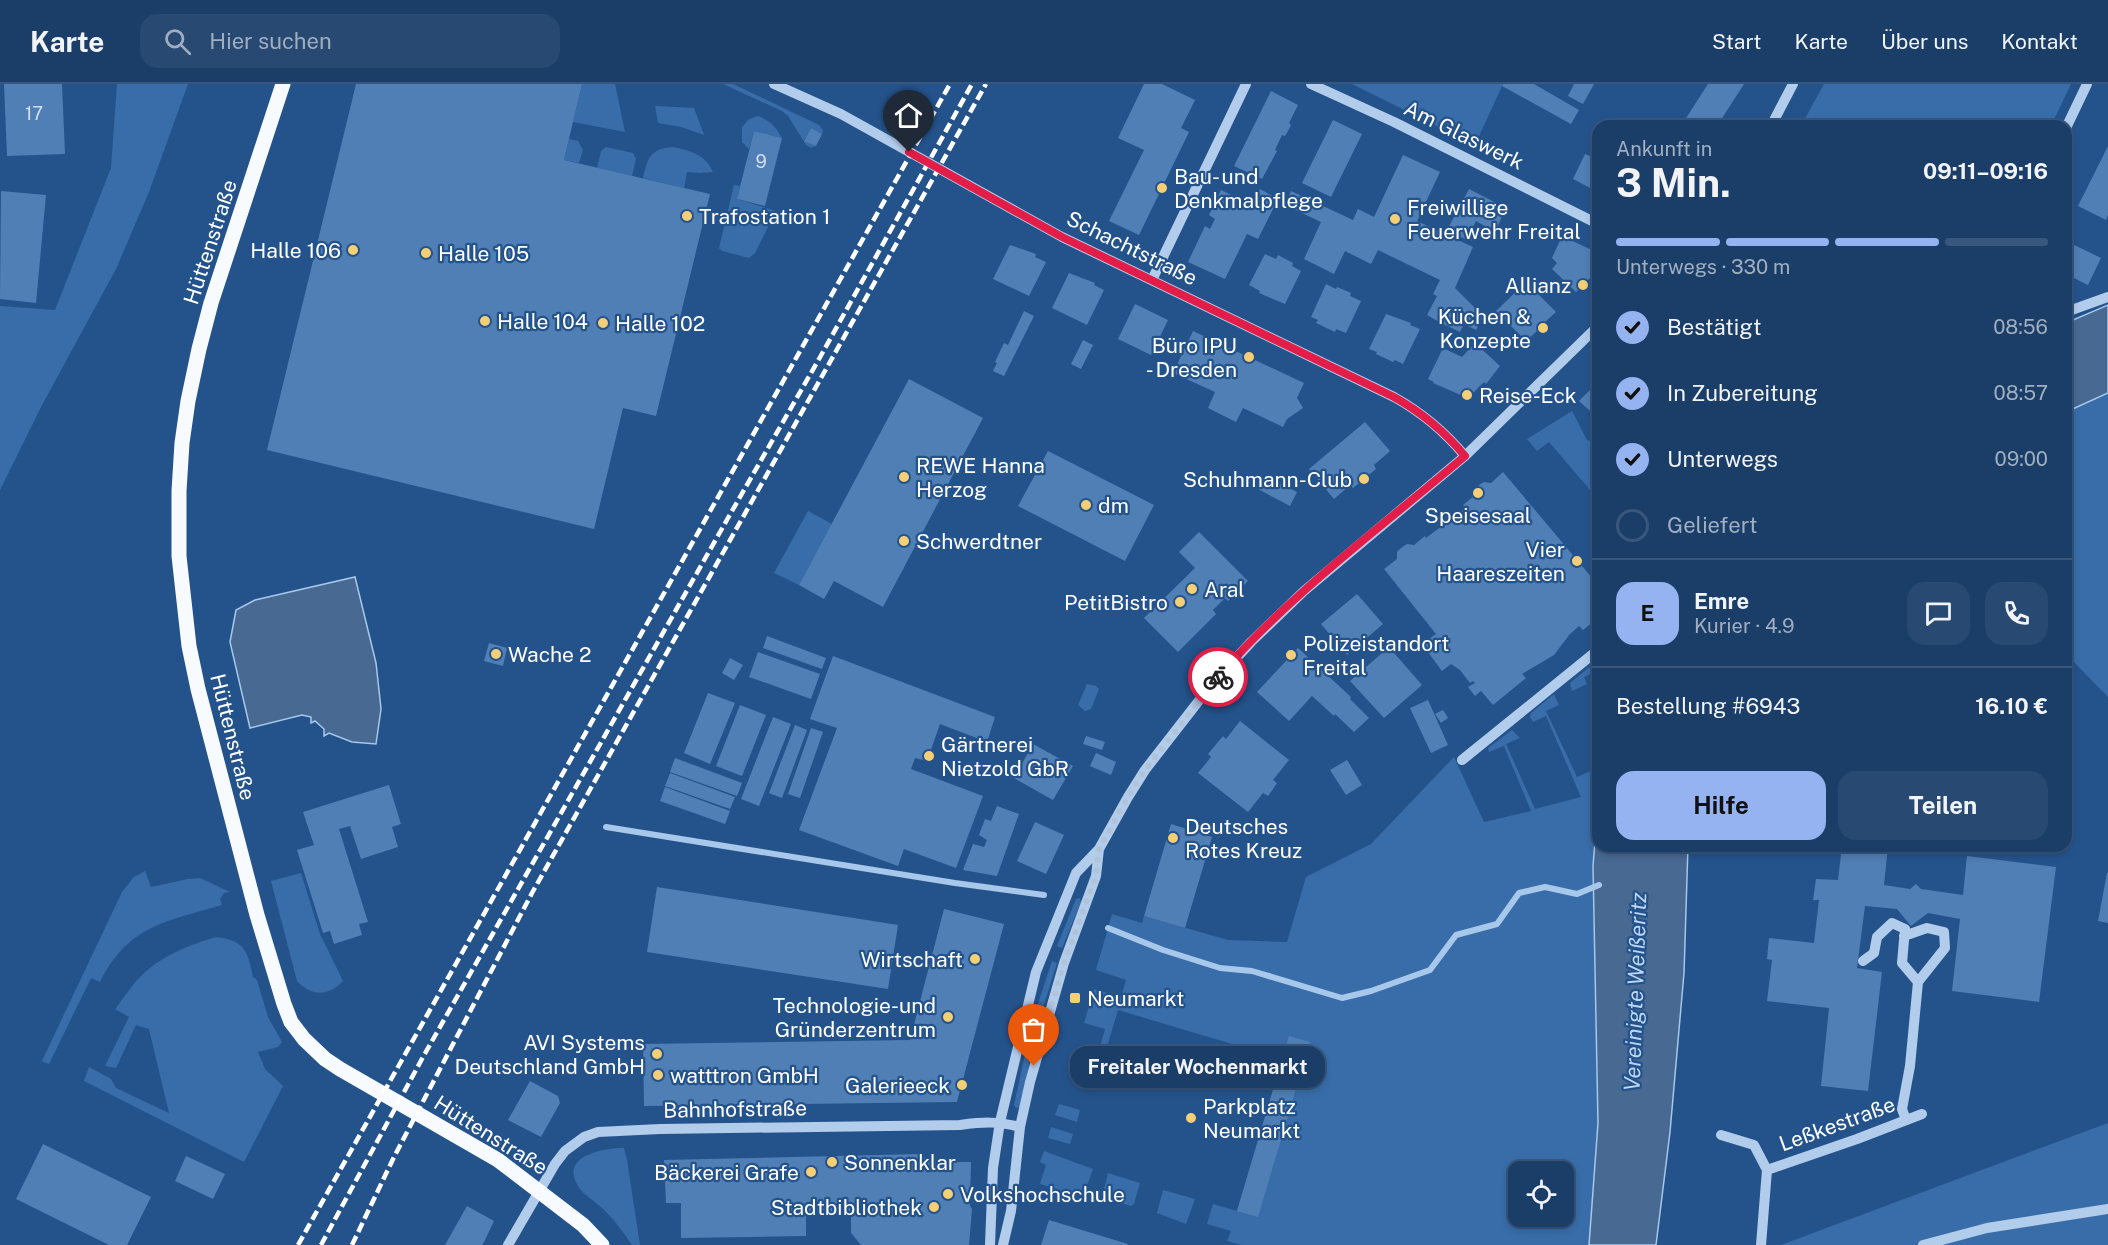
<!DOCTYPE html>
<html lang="de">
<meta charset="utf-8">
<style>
:root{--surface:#1b3e69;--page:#284971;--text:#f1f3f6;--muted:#a0aec0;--line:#39577d;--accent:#95b2f1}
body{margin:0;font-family:"Public Sans",sans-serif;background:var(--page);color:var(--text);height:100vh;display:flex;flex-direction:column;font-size:22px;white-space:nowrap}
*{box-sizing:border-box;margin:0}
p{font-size:20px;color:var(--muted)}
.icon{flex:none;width:33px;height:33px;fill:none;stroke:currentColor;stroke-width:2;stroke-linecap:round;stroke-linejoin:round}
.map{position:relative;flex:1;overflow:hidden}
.side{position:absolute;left:1592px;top:36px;width:480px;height:732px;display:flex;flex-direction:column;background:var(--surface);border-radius:18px;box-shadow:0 3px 9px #0003,0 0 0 2px var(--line)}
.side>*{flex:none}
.fabs{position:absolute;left:1508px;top:1077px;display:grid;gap:12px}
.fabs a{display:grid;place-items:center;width:66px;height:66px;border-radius:12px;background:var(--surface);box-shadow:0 3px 9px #0003,0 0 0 2px var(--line);font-size:30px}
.pin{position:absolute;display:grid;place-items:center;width:51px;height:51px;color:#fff;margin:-62px -26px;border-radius:50% 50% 50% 0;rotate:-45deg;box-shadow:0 0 6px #0007}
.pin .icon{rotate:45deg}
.courier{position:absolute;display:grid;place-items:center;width:60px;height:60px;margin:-30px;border:4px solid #e11d48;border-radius:50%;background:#fff;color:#222;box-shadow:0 2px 8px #0007}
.bubble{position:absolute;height:42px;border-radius:18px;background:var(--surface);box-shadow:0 3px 9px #0003,0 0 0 2px var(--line);font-size:20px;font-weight:700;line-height:42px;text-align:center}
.head em{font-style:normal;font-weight:700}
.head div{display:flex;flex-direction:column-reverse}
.head{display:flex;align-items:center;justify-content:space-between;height:102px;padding:0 24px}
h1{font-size:39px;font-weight:700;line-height:45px}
.bar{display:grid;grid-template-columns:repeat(4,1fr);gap:9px 6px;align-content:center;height:72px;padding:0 24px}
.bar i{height:8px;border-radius:4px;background:var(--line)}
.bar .on{background:var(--accent)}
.bar p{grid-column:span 4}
.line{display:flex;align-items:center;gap:15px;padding:0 24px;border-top:2px solid var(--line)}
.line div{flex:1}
.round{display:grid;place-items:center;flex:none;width:63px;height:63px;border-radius:18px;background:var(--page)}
ol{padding:0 24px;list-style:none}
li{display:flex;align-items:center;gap:18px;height:66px}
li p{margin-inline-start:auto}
li .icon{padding:6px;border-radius:50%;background:var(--accent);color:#111;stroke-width:4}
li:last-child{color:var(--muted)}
li i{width:33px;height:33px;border:3px solid var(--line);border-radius:50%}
.button{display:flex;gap:12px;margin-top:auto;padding:12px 24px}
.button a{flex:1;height:69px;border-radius:18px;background:var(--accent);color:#111;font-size:24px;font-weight:700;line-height:69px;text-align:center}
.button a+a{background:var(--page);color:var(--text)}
header{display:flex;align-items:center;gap:36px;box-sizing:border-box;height:84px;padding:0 30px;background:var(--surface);border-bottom:2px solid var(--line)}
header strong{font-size:28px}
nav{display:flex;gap:33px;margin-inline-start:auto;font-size:21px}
.search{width:420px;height:54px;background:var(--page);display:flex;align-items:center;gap:15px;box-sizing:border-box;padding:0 21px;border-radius:18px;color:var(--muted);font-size:22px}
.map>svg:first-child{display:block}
</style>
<header>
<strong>Karte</strong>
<div class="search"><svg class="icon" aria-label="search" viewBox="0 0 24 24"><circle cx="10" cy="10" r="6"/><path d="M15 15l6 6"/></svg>Hier suchen</div>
<nav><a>Start</a><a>Karte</a><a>Über uns</a><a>Kontakt</a></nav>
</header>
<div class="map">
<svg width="2108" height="1161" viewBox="0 0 2108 1161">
<rect width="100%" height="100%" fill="#24538c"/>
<!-- green -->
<path fill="#386da9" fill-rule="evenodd" d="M117,0H188L149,108L116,185L41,323L0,406V222L55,226L111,84Z
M582,0H615L625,48L573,38Z
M723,0H733L819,41L823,46L822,50L811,44L804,56L816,62L811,64L806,61L788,32L782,27Z
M1352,0H1503L1475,61Z
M1824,0H2071L2051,42H1801Z
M655,22L694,24L704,51L681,43L658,39Z
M758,32C771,37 776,43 782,54L754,47L749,65L742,58V43L749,35Z
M569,55L578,57L583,66L579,79L564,76Z
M606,63L633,69L636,75L632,92L597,84L601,67Z
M673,63C691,67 705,70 713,88L700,89L687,88L684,104L643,94C648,73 650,65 673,63Z
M734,101L740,102L737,115L776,127L755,169L749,174L722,167L719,164Z
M2108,309V613L2066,570V328Z
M1572,327L1587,356L1597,359V414L1549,358L1537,367L1527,355Z
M808,427L832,440L799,501L774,489Z
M1592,581L1597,587L1584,593L1587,600L1572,607L1570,599Z
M1087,600L1096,602L1099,605L1091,625L1085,627L1078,621Z
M1554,610L1559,621L1546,627L1577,693L1597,684V733L1593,782L1598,1039L1589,1161H1242L1227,1157L1231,1147L1207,1140L1213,1120L1237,1127L1282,975L1118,926L1094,1006L1088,1004L1105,945L1084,939L1094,905L1121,913L1126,896L1096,886L1112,830L1142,839L1144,832L1228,856L1287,858L1306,793L1371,760L1454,673L1484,738L1531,727L1504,662L1489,668L1488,664L1512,646L1520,654L1506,660L1535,725L1581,713L1546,632L1533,638L1530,633L1531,629ZM1518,1088H1563V1132H1518Z
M145,787L151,803L188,795L200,794L230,808L224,809L220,815L222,821C165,838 129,841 100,898L91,894L49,980L42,977L122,808L134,793Z
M301,789L320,850L343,897C328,913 311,912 297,897L271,797Z
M1080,814L1081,818L1062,864L1057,862L1076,815Z
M216,853C245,856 248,868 253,893L257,896L268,933L282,958L278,963L258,968L265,985L283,1002L244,1078L84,997L89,983L111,995L116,1004L169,1029L149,945L136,941L116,984L105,982L129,933L115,925C124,914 131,902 141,892C161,872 189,861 216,853Z
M1052,877L1057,879L1038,940L1020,1023L1016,1024L1014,1021L1032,938Z
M1059,1020L1080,1026L1077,1038L1055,1031Z
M2108,1039V1161H1781Z
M1051,1043L1073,1050L1070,1060L1048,1054Z
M624,1064L627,1076L640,1161H632C623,1148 614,1135 602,1124C595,1117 583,1111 578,1102C559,1071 605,1064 624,1064Z
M1044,1067L1093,1085L1085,1108L1076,1111L1040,1100L1046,1081L1040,1078Z
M1108,1089L1140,1099L1134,1120L1131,1122L1102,1113Z
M1163,1106L1195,1115L1186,1140L1157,1129Z"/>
<!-- water -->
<path fill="#476992" stroke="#a7c7eb" stroke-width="1.5" d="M2108,221V309L2066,328V239Z
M355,493L376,579L381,625L376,660L352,658L329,649L324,652V645L315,637L311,639V633L302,631L250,644L230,558L236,526L255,516Z
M1597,733L1598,762H1688L1684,889L1670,1048L1656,1161H1589L1598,1039L1593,782Z"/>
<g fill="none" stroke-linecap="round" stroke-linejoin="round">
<!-- stream -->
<path stroke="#a7c7eb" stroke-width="6" d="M606,743L955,799L1044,811
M1108,844L1163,866L1220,884L1252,887L1342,914L1371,907L1430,886L1456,851L1497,840L1519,809L1545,803L1577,810L1599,801"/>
</g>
<!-- building -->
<path fill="#507fb5" d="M4,0H62L65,70L7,72Z
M356,0H582L564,76L710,110L656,332L623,324L594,445L267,366Z
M1144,0H1162L1195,16L1181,44L1189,48L1139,151L1109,137L1144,66L1118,54Z
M1503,0H1534L1579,26L1571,40L1502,2Z
M1574,0H1594L1583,20L1568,12Z
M1708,0H1744L1717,42H1681Z
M1271,7L1298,21L1289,39L1291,41L1288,47L1285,52L1282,51L1275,66L1277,67L1262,95L1234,82Z
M1333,36L1362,50L1331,113L1302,99Z
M811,44L822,50L816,62L804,57Z
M754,47L782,54L765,122L737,115Z
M2108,62V131L2106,136L2078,122Z
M1585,70L1598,75V108L1573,95Z
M1403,71L1440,88L1417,137L1473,163L1455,204L1483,232L1476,246L1464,240L1460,248L1439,238L1427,231L1437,212L1433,210L1440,196L1378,166L1371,180L1345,167L1334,190L1304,175L1321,138L1285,121L1291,107L1353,136L1358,125L1374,133Z
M1260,105L1278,115L1258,155L1247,150L1225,195L1188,178L1205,142L1210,145L1215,135L1209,131L1221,106L1252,121Z
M1469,105L1506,124L1495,148L1476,137L1472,145L1477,149L1473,156L1469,157L1447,146Z
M1,107L46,111L36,219L0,215Z
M1562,152L1598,169V186L1576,208L1552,185L1557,179L1552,174Z
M2066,157L2101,174L2088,201L2066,190Z
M1010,161L1036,170L1035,173L1046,178L1029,212L993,195Z
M1265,170L1276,175L1278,171L1293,179L1292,182L1301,187L1285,220L1259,209L1260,207L1249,201Z
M1069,189L1095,199L1094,201L1104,206L1087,241L1052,224Z
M1526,198L1556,228L1545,238L1547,240L1539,248L1537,247L1526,257L1496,227Z
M1326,200L1336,205L1337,203L1351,209L1350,212L1361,217L1346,249L1336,245L1335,248L1316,239L1318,236L1311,233Z
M1135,220L1168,236L1151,271L1118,255Z
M1024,227L1034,232L1004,292L993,287L997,279L995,278L1004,259L1008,261Z
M1386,230L1411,239L1410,241L1420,245L1403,280L1395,276L1393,278L1376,270L1377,268L1369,265Z
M1193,247L1304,299L1297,314L1303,324L1287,335L1283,343L1243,324L1236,338L1208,324L1215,308L1173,289Z
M1083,256L1093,261L1081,285L1071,280Z
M1475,259L1500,282L1486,300L1484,298L1472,310L1463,312L1433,299L1434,298L1428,295L1443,264L1462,273Z
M909,295L983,334L883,523L834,497L824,515L799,501Z
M1598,298V334L1579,317Z
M1365,338L1390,367L1374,381L1376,385L1353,404L1350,401L1334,415L1309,385Z
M1048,367L1154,421L1125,477L1018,422Z
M1503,388L1598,501V534L1583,546L1579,542L1570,550L1554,571L1522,590L1526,594L1493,621L1481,607L1475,612L1468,603L1475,599L1473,597L1470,599L1460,586L1451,580L1442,587L1422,560L1436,550L1384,485L1397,475V468L1401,464L1407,460L1414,461L1425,452L1426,454L1466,424L1463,421L1474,412L1475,406L1479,401L1484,398L1491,399Z
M1265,392L1297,408L1290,422L1258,405Z
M1199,448L1248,497L1228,517L1225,514L1213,526L1216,530L1178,568L1144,534L1195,484L1179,468Z
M1357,510L1383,540L1347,571L1321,540Z
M767,552L826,574L822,585L763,564Z
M489,559L507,564L503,582L484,577Z
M1389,563L1422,601L1384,634L1350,597Z
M1298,564L1351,613L1350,615L1369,634L1354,648L1335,630L1334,632L1312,612L1289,637L1257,608Z
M758,568L820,590L811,615L749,593Z
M833,572L995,633L987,658L940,640L927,677L915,674L911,685L983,712L956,784L904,765L898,782L799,746L837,644L810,635Z
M730,574L743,581L734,596L722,589Z
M708,609L735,619L710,680L684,669Z
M1428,616L1448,661L1431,669L1410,624Z
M740,621L766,631L742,692L716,682Z
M1443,626L1448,634L1441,639L1435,630Z
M773,633L791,640L759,722L741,715Z
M1240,637L1289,676L1273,696L1277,699L1273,705L1268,712L1263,709L1248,728L1198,689L1211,673L1208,670L1223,652L1226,655Z
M795,641L807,646L782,714L769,709Z
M811,644L823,648L800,714L788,710Z
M1086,652L1105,658L1102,666L1083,660Z
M1033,660L1073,682L1053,716L1014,694Z
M1096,669L1116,678L1111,691L1090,682Z
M675,674L742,699L737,712L670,688Z
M1347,676L1362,701L1346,711L1330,686Z
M670,689L735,713L730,725L665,702Z
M389,701L401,740L392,743L398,763L361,775L350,742L339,745L368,838L359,840L362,851L334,860L330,847L323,849L297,766L314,761L303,728Z
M665,703L730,727L725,740L660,717Z
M997,722L1019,730L997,792L963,786L973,760L984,763L987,756L979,751L985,735L991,737Z
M1035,738L1064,751L1046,790L1017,777Z
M1171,740L1212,753L1185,844L1144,832Z
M1842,762H1888L1884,801L1910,805L1916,800L1921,805L1963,811L1967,772L2056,783L2039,918L1952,907L1960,835L1928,829L1911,842L1897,825L1865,822L1857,884L1882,888L1868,1007L1821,1002L1829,924L1767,917L1772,876L1767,875L1769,854L1814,859L1819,816H1813L1816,795L1838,796Z
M2107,789H2108V839L2098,837Z
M657,803L898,841L888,905L647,868Z
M944,825L1004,840L957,1018L644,1022L643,960L910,956Z
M1289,952L1310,958L1258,1133L1237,1127Z
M530,997L558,1012L560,1019L541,1053L508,1036Z
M43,1060L151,1113L127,1161H109L16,1115Z
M922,1070L928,1078H971L970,1122L972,1125L969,1161H861L851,1149V1127L806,1129V1152L681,1154V1119H666L664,1076Z
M186,1072L225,1090L213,1115L175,1097Z
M467,1122L494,1137L484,1158L482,1161H445Z
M1049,1136L1128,1160L1127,1161H1041Z"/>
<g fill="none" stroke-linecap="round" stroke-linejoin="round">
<!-- minor -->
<path stroke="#b2cceb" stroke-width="10" d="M774,0L841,30L1062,153L1394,313C1421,328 1445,348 1465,372
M1311,0L1394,38L1598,140
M1771,42L1793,0
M2066,44L2087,0
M1152,196L1246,0
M2066,228L2108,213
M1462,676L1598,566
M1904,852L1927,844L1944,848L1945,864L1918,898
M1863,877L1874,869L1877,853L1892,839L1905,845L1902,879L1918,898L1910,982L1902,1025L1906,1036
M1721,1051L1754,1061L1767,1086
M508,1161L555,1080L565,1067L584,1053L598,1048L660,1045L960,1041C983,1038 997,1037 1020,1043
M990,1161L993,1084L1000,1038L1036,888L1076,789L1099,765L1128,713L1145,686L1208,605L1251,558L1304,507L1465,372L1598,242
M1003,1161L1011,1127L1020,1043L1030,998L1064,879L1096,792L1099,765
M1761,1161L1767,1086L1857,1055L1922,1030
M1923,1161L1987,1144L2108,1125"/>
<!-- major -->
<path stroke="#f7fafe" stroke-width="15" d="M283,0L211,219L199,265L188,317L182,359L179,407V472L189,562L198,605L257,831L284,920L291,938L304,955L325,975L340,985L498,1076L583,1141L602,1161"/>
<!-- rail -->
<path stroke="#fff" stroke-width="4.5" stroke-dasharray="10 4.5" stroke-linecap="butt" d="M298,1161L950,0
M321,1161L423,973L728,434L819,275L972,0
M352,1161L394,1073L532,809L986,0"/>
</g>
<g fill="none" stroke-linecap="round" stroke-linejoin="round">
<!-- done -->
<path stroke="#b2c3d7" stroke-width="6" stroke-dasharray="0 10.8" d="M1034,982L1064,879L1096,792L1099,765L1128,713L1145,686L1218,593"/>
<!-- route -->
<path stroke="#e11d48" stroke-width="8" d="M909,68L1062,153L1394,313C1421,328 1445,348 1465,372C1381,443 1290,510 1218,593"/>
</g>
<!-- markers -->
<g fill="#f5cf76" stroke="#24538c" stroke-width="2">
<circle cx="1162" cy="104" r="6"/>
<circle cx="687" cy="132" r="6"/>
<circle cx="1395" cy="135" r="6"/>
<circle cx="353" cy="166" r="6"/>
<circle cx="426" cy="169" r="6"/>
<circle cx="1583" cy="201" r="6"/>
<circle cx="485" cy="237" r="6"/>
<circle cx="603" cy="239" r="6"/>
<circle cx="1543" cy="244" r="6"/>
<circle cx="1249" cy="273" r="6"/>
<circle cx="1467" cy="311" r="6"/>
<circle cx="904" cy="393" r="6"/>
<circle cx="1364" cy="395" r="6"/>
<circle cx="1478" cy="409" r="6"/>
<circle cx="1086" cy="421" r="6"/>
<circle cx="904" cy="457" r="6"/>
<circle cx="1577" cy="477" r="6"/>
<circle cx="1192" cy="505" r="6"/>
<circle cx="1180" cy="518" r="6"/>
<circle cx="496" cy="570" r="6"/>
<circle cx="1291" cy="571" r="6"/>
<circle cx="929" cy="672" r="6"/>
<circle cx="1173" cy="754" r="6"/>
<circle cx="975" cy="875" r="6"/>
<rect x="1069" y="908" width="12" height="12" rx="3"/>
<circle cx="948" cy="933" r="6"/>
<circle cx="657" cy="970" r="6"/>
<circle cx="658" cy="991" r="6"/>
<circle cx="962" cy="1001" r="6"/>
<circle cx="1191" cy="1034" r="6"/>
<circle cx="832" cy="1078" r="6"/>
<circle cx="811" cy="1088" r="6"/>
<circle cx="948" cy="1110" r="6"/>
<circle cx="934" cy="1123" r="6"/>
</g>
<g text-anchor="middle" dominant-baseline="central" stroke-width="4.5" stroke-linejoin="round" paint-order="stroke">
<!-- number labels -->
<g font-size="18" fill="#d3dfec">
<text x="34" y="29">17</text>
<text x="761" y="77">9</text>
</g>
<!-- street labels -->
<g font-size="21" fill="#fff" stroke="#24538c">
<text transform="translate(1464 51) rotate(26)">Am Glaswerk</text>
<text transform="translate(210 158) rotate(-72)">Hüttenstraße</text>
<text transform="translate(1132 164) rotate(26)">Schachtstraße</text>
<text transform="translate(233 653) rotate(76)">Hüttenstraße</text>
<text transform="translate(735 1025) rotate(-1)">Bahnhofstraße</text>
<text transform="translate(1837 1040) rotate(-20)">Leßkestraße</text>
<text transform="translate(491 1051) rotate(32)">Hüttenstraße</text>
</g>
<!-- poi labels -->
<g font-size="21" fill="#fff" stroke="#24538c" text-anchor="start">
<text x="1174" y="92">Bau- und<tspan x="1174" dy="24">Denkmalpflege</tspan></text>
<text x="1407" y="123">Freiwillige<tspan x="1407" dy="24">Feuerwehr Freital</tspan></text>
<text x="699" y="132">Trafostation 1</text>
<text x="341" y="166" text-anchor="end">Halle 106</text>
<text x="438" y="169">Halle 105</text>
<text x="1571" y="201" text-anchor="end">Allianz</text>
<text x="1531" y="232" text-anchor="end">Küchen &amp;<tspan x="1531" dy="24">Konzepte</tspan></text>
<text x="497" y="237">Halle 104</text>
<text x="615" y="239">Halle 102</text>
<text x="1237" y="261" text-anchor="end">Büro IPU<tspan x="1237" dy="24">- Dresden</tspan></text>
<text x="1479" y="311">Reise-Eck</text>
<text x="916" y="381">REWE Hanna<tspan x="916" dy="24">Herzog</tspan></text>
<text x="1352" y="395" text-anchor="end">Schuhmann-Club</text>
<text x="1098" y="421">dm</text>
<text x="1478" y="431" text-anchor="middle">Speisesaal</text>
<text x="916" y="457">Schwerdtner</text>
<text x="1565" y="465" text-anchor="end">Vier<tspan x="1565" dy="24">Haareszeiten</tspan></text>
<text x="1204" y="505">Aral</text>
<text x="1168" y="518" text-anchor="end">PetitBistro</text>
<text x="1303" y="559">Polizeistandort<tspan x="1303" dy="24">Freital</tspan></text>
<text x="508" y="570">Wache 2</text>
<text x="941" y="660">Gärtnerei<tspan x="941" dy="24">Nietzold GbR</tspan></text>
<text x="1185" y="742">Deutsches<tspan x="1185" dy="24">Rotes Kreuz</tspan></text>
<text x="963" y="875" text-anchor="end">Wirtschaft</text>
<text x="1087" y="914">Neumarkt</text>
<text x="936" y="921" text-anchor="end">Technologie-und<tspan x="936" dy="24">Gründerzentrum</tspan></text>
<text x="645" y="958" text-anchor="end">AVI Systems<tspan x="645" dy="24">Deutschland GmbH</tspan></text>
<text x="670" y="991">watttron GmbH</text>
<text x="950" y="1001" text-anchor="end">Galerieeck</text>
<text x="1203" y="1022">Parkplatz<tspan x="1203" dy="24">Neumarkt</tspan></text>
<text x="844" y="1078">Sonnenklar</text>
<text x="799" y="1088" text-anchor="end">Bäckerei Grafe</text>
<text x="960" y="1110">Volkshochschule</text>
<text x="922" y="1123" text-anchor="end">Stadtbibliothek</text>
</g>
<!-- water labels -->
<g font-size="22" font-style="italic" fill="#bed6f2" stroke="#24538c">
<text transform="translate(1635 908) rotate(-88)">Vereinigte Weißeritz</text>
</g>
</g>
</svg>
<div class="fabs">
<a><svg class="icon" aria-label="locate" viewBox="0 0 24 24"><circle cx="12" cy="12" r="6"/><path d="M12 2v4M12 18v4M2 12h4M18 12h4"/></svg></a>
</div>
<div class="pin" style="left:1034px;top:982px;background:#ea580c"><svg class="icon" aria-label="bag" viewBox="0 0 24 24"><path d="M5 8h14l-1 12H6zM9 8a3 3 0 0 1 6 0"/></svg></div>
<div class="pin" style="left:909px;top:68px;background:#1f2937"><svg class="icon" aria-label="home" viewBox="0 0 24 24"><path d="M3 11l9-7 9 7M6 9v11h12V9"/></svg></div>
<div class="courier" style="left:1218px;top:593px"><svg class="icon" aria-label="bike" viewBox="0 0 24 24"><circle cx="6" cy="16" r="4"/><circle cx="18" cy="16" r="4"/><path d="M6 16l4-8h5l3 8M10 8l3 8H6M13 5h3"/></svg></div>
<div class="bubble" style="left:1070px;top:962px;width:255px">Freitaler Wochenmarkt</div>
<section class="side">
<div class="head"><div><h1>3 Min.</h1><p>Ankunft in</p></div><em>09:11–09:16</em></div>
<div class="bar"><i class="on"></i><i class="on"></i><i class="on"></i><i></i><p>Unterwegs · 330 m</p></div>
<ol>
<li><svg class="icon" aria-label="check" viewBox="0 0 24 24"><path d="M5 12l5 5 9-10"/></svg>Bestätigt<p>08:56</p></li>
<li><svg class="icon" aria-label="check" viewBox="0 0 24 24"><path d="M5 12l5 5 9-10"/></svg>In Zubereitung<p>08:57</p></li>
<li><svg class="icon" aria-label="check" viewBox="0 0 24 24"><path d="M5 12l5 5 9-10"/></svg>Unterwegs<p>09:00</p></li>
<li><i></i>Geliefert</li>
</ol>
<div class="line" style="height:108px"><b class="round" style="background:var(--accent);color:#111">E</b><div><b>Emre</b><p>Kurier · 4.9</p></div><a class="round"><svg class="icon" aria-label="chat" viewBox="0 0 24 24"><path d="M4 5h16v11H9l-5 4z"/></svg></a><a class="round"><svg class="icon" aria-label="phone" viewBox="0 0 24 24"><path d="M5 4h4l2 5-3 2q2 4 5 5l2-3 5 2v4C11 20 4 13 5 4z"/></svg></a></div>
<div class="line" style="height:78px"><div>Bestellung #6943</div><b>16.10 €</b></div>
<div class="button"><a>Hilfe</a><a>Teilen</a></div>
</section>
</div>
